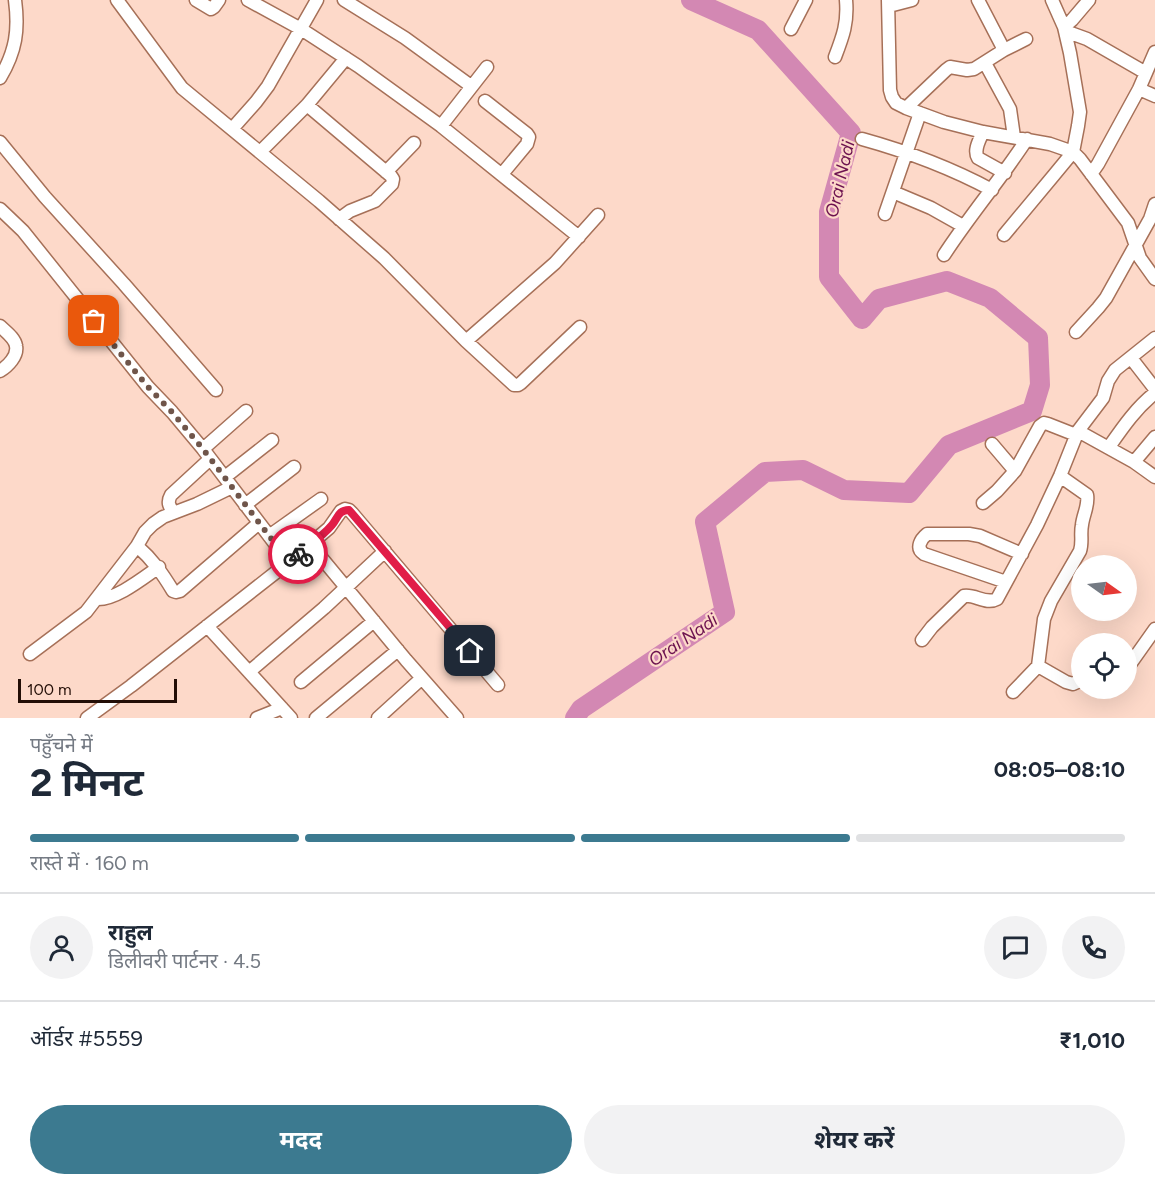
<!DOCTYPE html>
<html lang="hi">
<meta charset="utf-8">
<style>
:root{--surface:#fff;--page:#f2f2f3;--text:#1f2937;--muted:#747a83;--line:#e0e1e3;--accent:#3c7a90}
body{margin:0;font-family:Figtree,"Noto Sans Devanagari",sans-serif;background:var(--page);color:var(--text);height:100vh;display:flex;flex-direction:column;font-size:22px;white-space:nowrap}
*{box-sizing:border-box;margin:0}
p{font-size:20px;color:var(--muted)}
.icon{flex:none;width:33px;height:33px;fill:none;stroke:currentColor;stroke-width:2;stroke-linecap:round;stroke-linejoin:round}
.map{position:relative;height:718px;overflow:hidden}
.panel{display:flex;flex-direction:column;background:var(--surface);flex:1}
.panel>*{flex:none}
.needle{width:39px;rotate:104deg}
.controls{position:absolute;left:1071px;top:555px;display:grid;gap:12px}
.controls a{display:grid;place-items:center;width:66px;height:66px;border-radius:50%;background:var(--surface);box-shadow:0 6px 24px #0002;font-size:30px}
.scale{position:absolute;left:18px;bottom:15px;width:159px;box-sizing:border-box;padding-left:6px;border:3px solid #230e06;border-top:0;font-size:16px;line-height:21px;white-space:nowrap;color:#230e06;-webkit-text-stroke:4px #fdd9c9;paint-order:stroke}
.pin{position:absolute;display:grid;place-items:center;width:51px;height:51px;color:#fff;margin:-26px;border-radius:12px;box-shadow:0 3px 9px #0006}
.courier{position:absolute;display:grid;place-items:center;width:60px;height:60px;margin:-30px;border:4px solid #e11d48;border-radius:50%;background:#fff;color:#222;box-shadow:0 2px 8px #0007}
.headline em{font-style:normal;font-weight:700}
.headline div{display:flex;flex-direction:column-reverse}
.headline{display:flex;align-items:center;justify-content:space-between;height:102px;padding:0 30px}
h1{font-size:39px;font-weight:700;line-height:45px}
.bar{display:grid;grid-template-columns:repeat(4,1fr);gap:9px 6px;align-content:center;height:72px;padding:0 30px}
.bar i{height:8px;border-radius:4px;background:var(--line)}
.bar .selected{background:var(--accent)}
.bar p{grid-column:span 4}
.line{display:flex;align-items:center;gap:15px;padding:0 30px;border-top:2px solid var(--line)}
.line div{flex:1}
.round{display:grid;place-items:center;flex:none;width:63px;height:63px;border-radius:32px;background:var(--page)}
.primary-button{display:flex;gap:12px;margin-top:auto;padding:12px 30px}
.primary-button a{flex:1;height:69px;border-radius:36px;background:var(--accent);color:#fff;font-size:24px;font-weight:700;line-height:69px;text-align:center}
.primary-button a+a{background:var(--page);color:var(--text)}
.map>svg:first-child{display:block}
</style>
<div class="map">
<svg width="1155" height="718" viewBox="0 0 1155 718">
<rect width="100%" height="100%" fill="#fdd9c9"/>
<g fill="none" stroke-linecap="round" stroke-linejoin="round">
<!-- river -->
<path stroke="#d388b3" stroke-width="20" d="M575,718L581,709L725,612L705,522L765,472L803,470L844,490L909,493L949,445L1032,411L1040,385L1038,338L990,298L947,281L879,299L862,319L829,277V212L851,133L758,30L691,0"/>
<!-- minor casing -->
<g stroke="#a67058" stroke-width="15">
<path id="minor" d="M117,0L182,88L319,201L384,258L466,341L514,385H518L521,383L580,327
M196,0L211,9L214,7L219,0
M248,0L301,29L358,66L441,126L579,237
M344,0L405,38L471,86
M888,0L890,90L892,97L896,103L906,108L944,122L983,132L1050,144L1073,152L1080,159L1128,223L1140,258L1155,279
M978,0L1004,50
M889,6L912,0
M1064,27L1072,20L1089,0
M791,29L806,0
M1065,31L1087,39L1146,73
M835,57C843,36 848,23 846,0
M985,63L1010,109L1014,137
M0,78C16,51 19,30 15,0
M1139,89L1155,96
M485,101L527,134L529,137L527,144L502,174
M307,105L391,176L393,179L392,184L375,201L350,211L339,219
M906,108L946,70L950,67L967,70L974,69L1004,50L1026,39
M441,126L487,67
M232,129L256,102L268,86L317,0
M983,132C980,139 973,150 978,158L1005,173
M862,139C909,152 949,167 992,190
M0,142L45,197L124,284L216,390
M260,152L307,105L346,58
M386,172L414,143
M1091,174L1098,164L1139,89L1155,52
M893,192L931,208L963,226
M0,209L23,231L148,387L172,412L203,449L289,562
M885,214L920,113
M1004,235L1054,175L1073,152L1078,126L1080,112L1070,53L1064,27L1052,0
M944,255C970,215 1001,179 1027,139
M0,326C5,331 15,338 16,346C18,356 8,366 0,371
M1076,332L1098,308L1106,298L1150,219L1155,204
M466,341L555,263L598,215
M1131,358L1155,389
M1078,431L1134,462L1155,477
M992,444L1015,471
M1109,447C1123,427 1136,408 1155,393
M203,449L246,411
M1134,462L1155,437
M225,477L272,440
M983,503L997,491L1015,471L1040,426L1044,423L1048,424L1076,435
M245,505L294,467
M173,512C169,506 167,502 171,495L210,459
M269,536L321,499
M310,544L406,660L457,718
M137,546C153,560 162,573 173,591L176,592L180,591L259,523
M1006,582L924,554C915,548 921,539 927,534H969L980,536L1022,554
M97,599C116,600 143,578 159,567
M207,626L291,718
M922,640L932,627L964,596C975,594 986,605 997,599L1037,525L1060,476L1078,431L1103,398L1108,381L1115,370L1155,338
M30,654L86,612L137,546L145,532L153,524L163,517L197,504L232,487
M1038,666L1066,682L1073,684L1082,680
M1126,670L1155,629
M249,672L324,608L385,551
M301,682L374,621
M1013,692L1038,666L1044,619L1051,601L1080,551C1083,542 1080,534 1082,525C1083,515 1089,505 1087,495L1060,476
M87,718L131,686L289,562L329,528L341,511L345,509L349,510L352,513L498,685
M257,718L282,708
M316,718L398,650
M378,718L422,678"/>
</g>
<!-- minor -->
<use href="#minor" stroke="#fff" stroke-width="12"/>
</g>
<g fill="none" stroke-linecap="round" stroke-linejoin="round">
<!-- done -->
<path stroke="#6f554a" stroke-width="6" stroke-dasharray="0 10.8" d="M94,321L148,387L172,412L203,449L289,562L298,554"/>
<!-- route -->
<path stroke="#e11d48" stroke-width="8" d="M298,554C309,545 323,536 332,525C338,518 338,510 349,510L470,651"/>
</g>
<g text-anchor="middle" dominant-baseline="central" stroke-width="4.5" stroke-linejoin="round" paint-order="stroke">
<!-- water labels -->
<g font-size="18" font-style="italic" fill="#6d1350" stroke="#fdd9c9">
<text transform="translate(840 179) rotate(-77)">Orai Nadi</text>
<text transform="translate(683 640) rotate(-34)">Orai Nadi</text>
</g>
</g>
</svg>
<div class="controls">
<a><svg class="needle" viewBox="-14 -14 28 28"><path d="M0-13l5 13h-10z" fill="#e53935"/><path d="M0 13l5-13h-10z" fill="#747a83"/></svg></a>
<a><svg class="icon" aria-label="locate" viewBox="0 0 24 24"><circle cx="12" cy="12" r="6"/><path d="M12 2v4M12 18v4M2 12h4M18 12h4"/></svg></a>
</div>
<div class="scale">100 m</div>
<div class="pin" style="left:94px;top:321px;background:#ea580c"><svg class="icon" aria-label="bag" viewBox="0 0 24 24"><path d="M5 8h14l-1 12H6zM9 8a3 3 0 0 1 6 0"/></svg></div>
<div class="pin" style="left:470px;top:651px;background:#1f2937"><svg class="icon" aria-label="home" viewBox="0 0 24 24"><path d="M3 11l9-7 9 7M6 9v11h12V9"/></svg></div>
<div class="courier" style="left:298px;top:554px"><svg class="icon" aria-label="bike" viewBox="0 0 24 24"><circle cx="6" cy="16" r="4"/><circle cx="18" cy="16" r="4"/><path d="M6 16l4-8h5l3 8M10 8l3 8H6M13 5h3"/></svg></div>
</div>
<section class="panel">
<div class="headline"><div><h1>2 मिनट</h1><p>पहुँचने में</p></div><em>08:05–08:10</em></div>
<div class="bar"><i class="selected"></i><i class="selected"></i><i class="selected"></i><i></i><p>रास्ते में · 160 m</p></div>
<div class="line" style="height:108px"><a class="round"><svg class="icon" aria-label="person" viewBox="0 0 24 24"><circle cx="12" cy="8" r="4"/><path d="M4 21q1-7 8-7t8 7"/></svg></a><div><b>राहुल</b><p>डिलीवरी पार्टनर · 4.5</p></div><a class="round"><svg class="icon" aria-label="chat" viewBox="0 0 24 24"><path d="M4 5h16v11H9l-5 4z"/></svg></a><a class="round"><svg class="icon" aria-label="phone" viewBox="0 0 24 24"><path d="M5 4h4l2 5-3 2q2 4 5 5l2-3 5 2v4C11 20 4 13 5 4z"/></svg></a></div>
<div class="line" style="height:78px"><div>ऑर्डर #5559</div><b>₹1,010</b></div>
<div class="primary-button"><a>मदद</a><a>शेयर करें</a></div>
</section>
